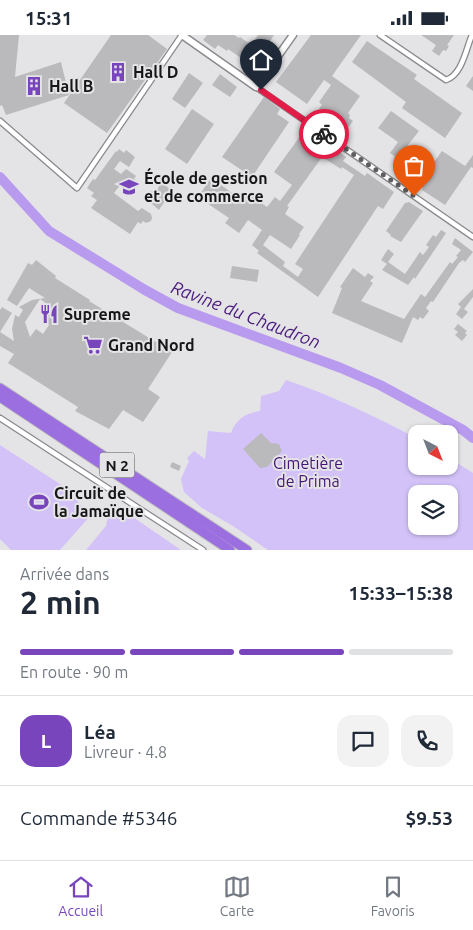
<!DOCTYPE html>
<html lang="fr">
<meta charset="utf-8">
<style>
:root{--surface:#fff;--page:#f2f2f3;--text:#1f2937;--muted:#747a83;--line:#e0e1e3;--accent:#7845bd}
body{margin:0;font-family:Ubuntu,sans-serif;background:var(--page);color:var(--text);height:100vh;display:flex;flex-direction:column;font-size:19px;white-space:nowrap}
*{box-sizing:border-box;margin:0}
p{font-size:16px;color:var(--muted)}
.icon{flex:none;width:28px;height:28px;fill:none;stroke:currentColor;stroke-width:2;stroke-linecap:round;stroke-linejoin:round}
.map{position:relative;height:515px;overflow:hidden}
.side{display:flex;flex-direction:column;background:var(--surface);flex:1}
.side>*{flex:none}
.needle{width:32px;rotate:138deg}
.buttons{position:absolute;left:408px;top:390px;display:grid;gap:10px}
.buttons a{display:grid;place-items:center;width:50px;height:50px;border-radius:10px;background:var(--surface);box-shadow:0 1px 4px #0004;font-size:25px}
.pin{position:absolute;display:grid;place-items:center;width:42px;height:42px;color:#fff;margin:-51px -21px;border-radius:50% 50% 50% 0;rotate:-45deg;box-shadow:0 0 5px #0007}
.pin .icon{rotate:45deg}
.courier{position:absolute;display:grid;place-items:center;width:50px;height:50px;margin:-25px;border:4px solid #e11d48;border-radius:50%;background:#fff;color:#222;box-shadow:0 1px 6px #0007}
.head em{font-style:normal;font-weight:600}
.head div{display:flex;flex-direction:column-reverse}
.head{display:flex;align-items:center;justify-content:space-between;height:85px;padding:0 20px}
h1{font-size:32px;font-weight:600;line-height:38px}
.bar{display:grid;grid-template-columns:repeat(4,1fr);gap:8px 5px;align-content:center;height:60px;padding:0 20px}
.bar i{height:6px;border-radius:4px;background:var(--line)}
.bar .selected{background:var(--accent)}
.bar p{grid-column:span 4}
.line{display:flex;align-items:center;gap:12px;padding:0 20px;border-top:1px solid var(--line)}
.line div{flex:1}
.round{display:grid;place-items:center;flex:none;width:52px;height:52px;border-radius:15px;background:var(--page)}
.status{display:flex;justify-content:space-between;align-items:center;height:35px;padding:0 25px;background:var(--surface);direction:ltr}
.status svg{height:14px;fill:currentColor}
.tabs{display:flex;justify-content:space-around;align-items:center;height:70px;border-top:1px solid var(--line);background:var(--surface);font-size:14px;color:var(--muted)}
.tabs a{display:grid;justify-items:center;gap:2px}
.tabs .selected{color:var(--accent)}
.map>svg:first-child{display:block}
</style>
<div class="status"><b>15:31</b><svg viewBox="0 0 49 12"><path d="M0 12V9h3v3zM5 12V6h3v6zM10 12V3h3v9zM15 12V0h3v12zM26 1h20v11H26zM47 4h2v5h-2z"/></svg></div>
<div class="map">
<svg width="473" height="515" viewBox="0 0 473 515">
<rect width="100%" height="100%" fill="#e4e3e6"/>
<!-- green -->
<path fill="#d3c2f8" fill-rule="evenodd" d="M286,345C331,360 374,381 416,403V431H449V423L473,438V515H268L233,491L202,473L184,457L181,444L189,426L187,423L194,416L205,424L208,396L231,398C236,384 246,378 260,376L261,361L279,356ZM416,459H449V491H416Z
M0,410L66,453L90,481L60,515H11L0,504Z
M111,467L181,515H86L106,491Z"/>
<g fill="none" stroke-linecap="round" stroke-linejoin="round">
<!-- river -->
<path stroke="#b89aee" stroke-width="10" d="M0,142L49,196L145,255L178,273L341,333L380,350L463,395L473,403"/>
</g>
<!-- building -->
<path fill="#bab9bc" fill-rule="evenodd" d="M0,0H19L15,42L61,27L69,60L6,80L2,70L0,71Z
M111,0H148L167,14L107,98L64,68Z
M207,0H234L239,3L240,2L251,10L258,0H274L254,32L228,14L227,16L218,10L215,14L203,5Z
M311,0H361L332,41L360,61L348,78L350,80L349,83L353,86L347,94L321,78L322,76L319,73L322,70L319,67L331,50L324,45L307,69L276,47Z
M421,0H454L447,10L449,11L446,16L443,15L439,21L432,16L436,10Z
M367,6L417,40L414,44L462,78L445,103L402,73L406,67L352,27Z
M189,38L203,48L185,73L172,64Z
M220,39L237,52L230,62L212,50Z
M473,41V56L466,51Z
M264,62L280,74L277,79L289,87L252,142L222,122Z
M192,74L214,89L187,129L165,114Z
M391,76L419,96L401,119L417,131L421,121L423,123L425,120L434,127L442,116L465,131L473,120V133L471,132L445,170L422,155L423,153L398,134L403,127L390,118L398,107L378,93Z
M301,100L330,121L331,119L335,122L339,117L346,122L343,126L365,141L367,138L394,157L383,174L378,171L318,262L257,218L259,216L252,210L262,195L248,185L239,198L225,188L229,183L198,162L211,143L242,165L247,158L267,172L275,162L280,166L292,150L274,137ZM322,122L341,134L342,132L354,140L295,229L303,234L298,242L283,231L285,227L263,210L270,200L291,214L300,200L299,199L304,192L285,179L289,172L287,171Z
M119,114L124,118L126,115L135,122L129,132L120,126L114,134L121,139L126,134L136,141L134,144L137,146L134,151L129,148L121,149L114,158L138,176L142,173L151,179L152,183L151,186L146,188L143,186L141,189L138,187L130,199L91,173L97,165L91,161L94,158L87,153L93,144L95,145L116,116L117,117Z
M161,148L172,155L159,175L152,169L150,162L151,156L155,158Z
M409,167L423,176L401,207L390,201L391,200L386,196L405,168Z
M441,195L446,198L415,244L414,242L408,250L382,235L387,229L381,225L388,214L394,219L388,227L405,239L420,217L423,220L429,212L426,210L433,200L436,202Z
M455,203L473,217L465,227L463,225L459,228L433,267L431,266L426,273L429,276L423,284L420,282L418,285L413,282L402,308L332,278L342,253L340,252L353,233L365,242L368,238L374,242L370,246L373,248L361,266L404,284L421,259L425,262L450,227L452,229L458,222L456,221L461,215L452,209Z
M36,225L56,241L55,243L90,265L89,266L172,317L148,354L160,362L143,387L123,375L109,394L75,376L78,372L8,328L14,319L0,311V275L2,272L12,278L0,297L14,306L12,294L15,280L19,282L23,275L19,272L32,265L45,263L29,253L17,271L7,265L28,228L32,230ZM40,264L50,271L42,285L49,290L43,299L36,294L30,302L25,287Z
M232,231L259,235L257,247L230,243Z
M473,254V262L464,274L468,277L462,284L456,279L461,272L458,269Z
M458,289L467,296L465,298L467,300L462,306L455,300L458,297L454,294Z
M261,398L271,408L279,409L282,416L267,432L260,433L243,414Z
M172,427L181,431L179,436L170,432Z"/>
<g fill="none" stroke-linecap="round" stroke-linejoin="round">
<!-- street casing -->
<g stroke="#8a898d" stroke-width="7">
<path id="street" d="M380,0L446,45C462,40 466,14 472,0
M256,52L473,202
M0,86L77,153L182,0
M0,383L203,515"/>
</g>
<!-- secondary casing -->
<g stroke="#8a898d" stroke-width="9">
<path id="secondary" d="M182,0L256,52L293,0"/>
</g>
<!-- highway casing -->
<g stroke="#bebebe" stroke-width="11">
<path id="highway" d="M0,353L247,515
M0,362L230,515"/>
</g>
<!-- street -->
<use href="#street" stroke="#fff" stroke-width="4.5"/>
<!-- secondary -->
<use href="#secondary" stroke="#fff" stroke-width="6"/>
<!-- highway -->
<use href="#highway" stroke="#9b6fe0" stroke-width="9"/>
</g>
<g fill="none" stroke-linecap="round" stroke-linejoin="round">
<!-- done -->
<path stroke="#5e5e5f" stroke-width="5" stroke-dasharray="0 9" d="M324,99L414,161"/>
<!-- route -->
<path stroke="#e11d48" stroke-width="6" d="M261,55L324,99"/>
</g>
<!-- icons -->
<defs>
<g id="building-bare" transform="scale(1.5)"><path d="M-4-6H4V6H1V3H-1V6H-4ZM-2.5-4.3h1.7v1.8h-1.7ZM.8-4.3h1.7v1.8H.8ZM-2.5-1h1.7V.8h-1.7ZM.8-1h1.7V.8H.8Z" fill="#7845bd" stroke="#e4e3e6" stroke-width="2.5" paint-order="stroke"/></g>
<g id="university-bare" transform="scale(1.5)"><path d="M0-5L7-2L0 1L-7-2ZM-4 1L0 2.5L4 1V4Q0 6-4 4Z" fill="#7845bd" stroke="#e4e3e6" stroke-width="2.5" paint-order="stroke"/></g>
<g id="restaurant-bare" transform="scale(1.5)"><path d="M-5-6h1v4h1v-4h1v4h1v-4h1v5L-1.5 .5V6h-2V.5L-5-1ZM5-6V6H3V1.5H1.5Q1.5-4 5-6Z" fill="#7845bd" stroke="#e4e3e6" stroke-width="2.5" paint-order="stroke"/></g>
<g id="supermarket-bare" transform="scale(1.5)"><path d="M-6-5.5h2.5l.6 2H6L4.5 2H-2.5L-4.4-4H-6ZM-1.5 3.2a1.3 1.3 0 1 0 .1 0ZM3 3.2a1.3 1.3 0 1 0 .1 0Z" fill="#7845bd" stroke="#e4e3e6" stroke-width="2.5" paint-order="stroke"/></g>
<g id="stadium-bare" transform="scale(1.5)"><path d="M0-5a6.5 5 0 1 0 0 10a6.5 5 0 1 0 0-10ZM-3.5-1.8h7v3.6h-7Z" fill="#7845bd" stroke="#e4e3e6" stroke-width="2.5" paint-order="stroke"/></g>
</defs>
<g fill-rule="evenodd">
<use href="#building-bare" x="118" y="37"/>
<use href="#building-bare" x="34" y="51"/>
<use href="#university-bare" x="129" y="152"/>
<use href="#restaurant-bare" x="49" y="279"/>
<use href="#supermarket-bare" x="93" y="310"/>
<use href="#stadium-bare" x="39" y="467"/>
</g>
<g text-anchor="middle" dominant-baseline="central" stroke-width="4" stroke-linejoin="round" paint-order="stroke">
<!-- shield labels -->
<rect fill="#e4e3e6" stroke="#545455" stroke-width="1" x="99.5" y="417.5" width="35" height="25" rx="4"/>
<g font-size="15" font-weight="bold" fill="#161617">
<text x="117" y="430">N 2</text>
</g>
<!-- poi labels -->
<g font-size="16" font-weight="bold" fill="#161617" stroke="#e4e3e6" text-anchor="start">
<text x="133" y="37">Hall D</text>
<text x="49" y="51">Hall B</text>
<text x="144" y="143">École de gestion<tspan x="144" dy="18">et de commerce</tspan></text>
<text x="64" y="279">Supreme</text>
<text x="108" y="310">Grand Nord</text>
<text x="54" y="458">Circuit de<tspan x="54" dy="18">la Jamaïque</tspan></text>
</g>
<!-- park labels -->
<g font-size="16" fill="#441476" stroke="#e4e3e6">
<text x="308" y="428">Cimetière<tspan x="308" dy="18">de Prima</tspan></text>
</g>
<!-- water labels -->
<g font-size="18" font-style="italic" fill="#491b7d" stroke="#e4e3e6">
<text transform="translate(246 279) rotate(21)">Ravine du Chaudron</text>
</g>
</g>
</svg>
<div class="buttons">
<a><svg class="needle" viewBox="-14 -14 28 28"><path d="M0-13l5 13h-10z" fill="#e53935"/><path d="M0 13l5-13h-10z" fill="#747a83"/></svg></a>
<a><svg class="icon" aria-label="layers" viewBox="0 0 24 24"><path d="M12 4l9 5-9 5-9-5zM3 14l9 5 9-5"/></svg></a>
</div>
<div class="pin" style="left:414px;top:161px;background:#ea580c"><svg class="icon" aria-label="bag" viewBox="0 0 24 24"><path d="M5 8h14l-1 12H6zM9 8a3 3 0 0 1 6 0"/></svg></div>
<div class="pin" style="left:261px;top:55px;background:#1f2937"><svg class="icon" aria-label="home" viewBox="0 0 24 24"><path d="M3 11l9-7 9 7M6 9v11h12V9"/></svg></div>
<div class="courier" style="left:324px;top:99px"><svg class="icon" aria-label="bike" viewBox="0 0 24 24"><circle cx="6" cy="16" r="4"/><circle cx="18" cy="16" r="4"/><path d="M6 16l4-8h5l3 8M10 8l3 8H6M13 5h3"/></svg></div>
</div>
<section class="side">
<div class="head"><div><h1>2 min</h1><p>Arrivée dans</p></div><em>15:33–15:38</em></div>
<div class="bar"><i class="selected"></i><i class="selected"></i><i class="selected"></i><i></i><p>En route · 90 m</p></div>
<div class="line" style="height:90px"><b class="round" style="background:var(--accent);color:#fff">L</b><div><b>Léa</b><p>Livreur · 4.8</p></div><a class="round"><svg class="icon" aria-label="chat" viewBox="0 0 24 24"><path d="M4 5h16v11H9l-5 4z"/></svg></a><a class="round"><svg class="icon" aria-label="phone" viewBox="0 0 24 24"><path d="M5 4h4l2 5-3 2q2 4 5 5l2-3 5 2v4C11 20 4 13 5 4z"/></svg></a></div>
<div class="line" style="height:65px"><div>Commande #5346</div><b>$9.53</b></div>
</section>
<nav class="tabs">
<a class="selected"><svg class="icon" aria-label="home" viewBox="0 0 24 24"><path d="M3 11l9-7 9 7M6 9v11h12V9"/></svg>Accueil</a>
<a><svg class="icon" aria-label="map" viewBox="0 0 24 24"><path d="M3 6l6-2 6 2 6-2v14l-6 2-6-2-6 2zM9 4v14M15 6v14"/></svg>Carte</a>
<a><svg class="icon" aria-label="saved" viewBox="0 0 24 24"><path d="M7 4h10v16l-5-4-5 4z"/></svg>Favoris</a>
</nav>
